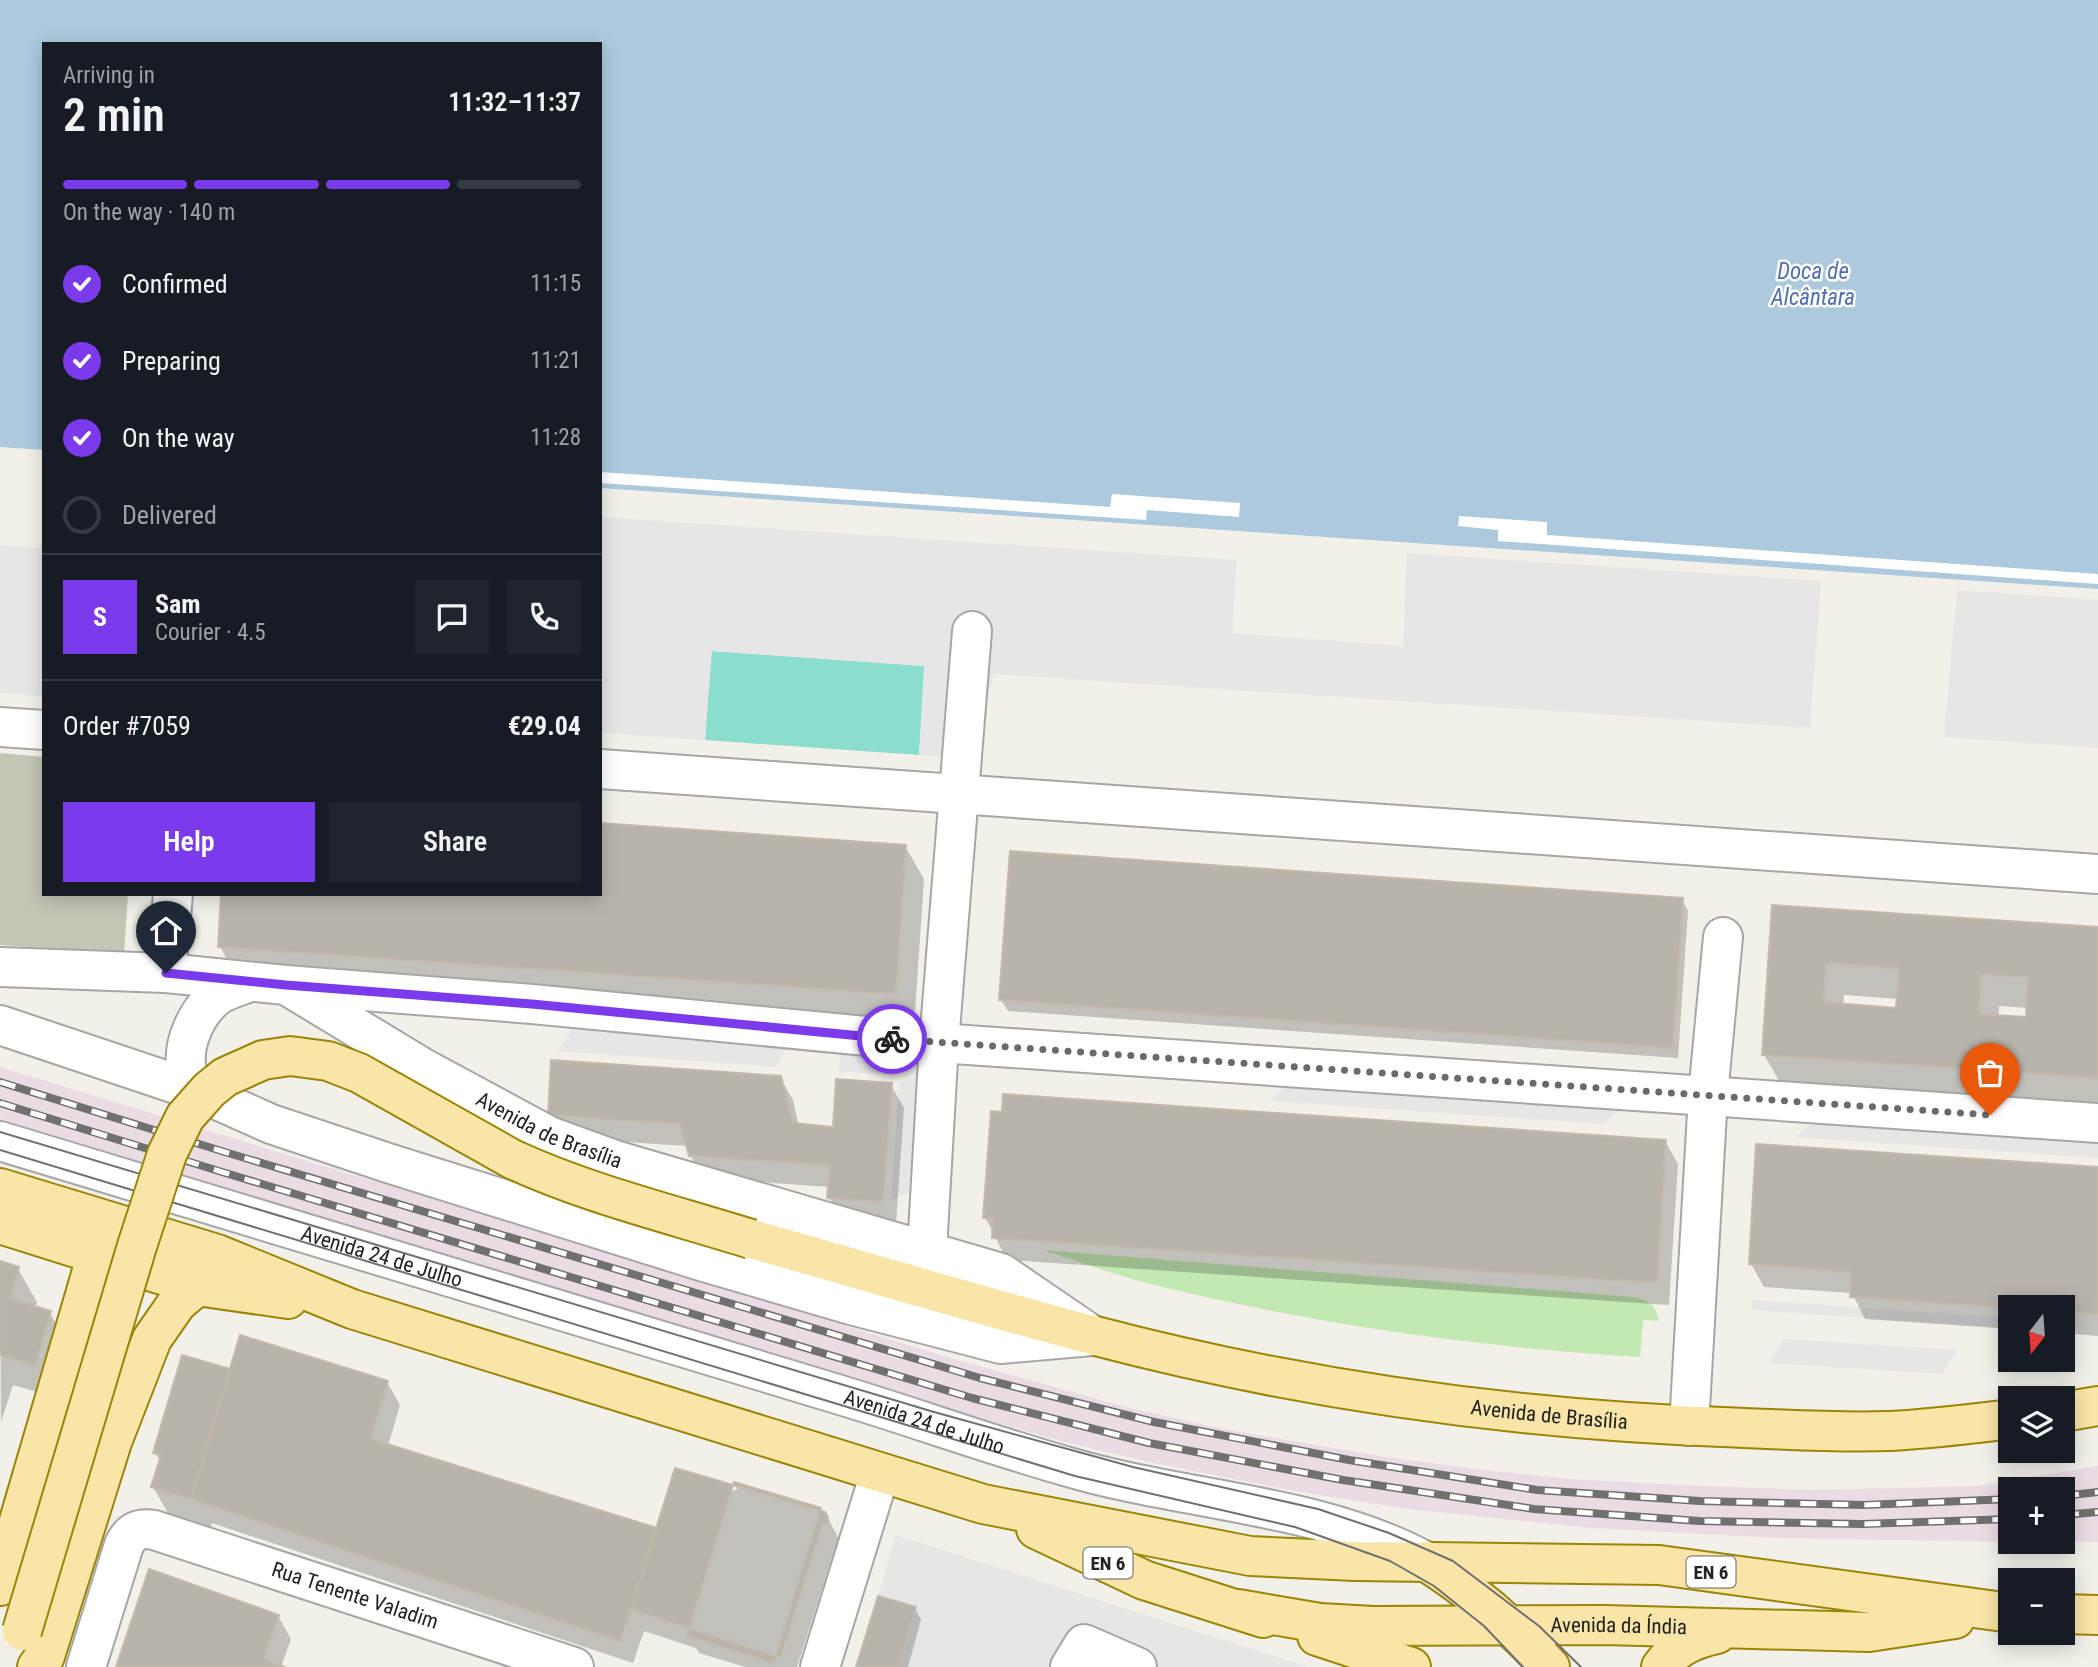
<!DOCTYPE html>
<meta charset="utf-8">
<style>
:root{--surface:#171b24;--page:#20242c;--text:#f1f3f6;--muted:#9ea1a6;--line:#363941;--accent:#7c3aed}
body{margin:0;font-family:"Roboto Condensed",sans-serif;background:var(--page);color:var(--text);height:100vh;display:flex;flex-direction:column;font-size:26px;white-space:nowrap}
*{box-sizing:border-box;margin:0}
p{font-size:23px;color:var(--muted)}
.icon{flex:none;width:38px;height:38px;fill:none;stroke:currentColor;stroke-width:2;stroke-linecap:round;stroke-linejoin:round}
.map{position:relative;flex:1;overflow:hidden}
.details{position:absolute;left:42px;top:42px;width:560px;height:854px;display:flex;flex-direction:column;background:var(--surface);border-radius:0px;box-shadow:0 4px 18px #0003}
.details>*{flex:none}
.needle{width:46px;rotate:197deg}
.tools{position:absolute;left:1998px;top:1295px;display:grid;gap:14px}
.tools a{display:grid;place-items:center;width:77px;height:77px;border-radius:0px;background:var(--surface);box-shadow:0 4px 18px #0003;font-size:35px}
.pin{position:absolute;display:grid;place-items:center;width:60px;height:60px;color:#fff;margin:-72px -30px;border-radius:50% 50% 50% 0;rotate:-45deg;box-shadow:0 0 7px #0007}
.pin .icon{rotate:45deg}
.courier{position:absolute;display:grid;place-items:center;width:70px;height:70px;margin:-35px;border:5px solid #7c3aed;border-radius:50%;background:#fff;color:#222;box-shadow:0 2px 9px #0007}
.overview em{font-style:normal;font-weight:600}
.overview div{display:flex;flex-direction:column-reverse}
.overview{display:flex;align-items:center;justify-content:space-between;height:119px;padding:0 21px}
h1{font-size:46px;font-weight:600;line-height:52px}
.bar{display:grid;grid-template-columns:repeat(4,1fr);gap:10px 7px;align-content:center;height:84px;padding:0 21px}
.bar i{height:9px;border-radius:5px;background:var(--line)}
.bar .on{background:var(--accent)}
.bar p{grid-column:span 4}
.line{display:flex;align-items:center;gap:18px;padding:0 21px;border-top:2px solid var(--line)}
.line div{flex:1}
.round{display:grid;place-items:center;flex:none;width:74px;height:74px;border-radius:0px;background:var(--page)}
ol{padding:0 21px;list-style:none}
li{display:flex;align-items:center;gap:21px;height:77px}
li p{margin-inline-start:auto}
li .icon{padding:7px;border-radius:50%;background:var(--accent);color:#fff;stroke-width:4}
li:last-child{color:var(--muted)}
li i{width:38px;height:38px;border:4px solid var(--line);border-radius:50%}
.action{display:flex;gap:14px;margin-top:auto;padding:14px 21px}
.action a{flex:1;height:80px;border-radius:0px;background:var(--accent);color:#fff;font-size:28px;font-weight:600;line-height:80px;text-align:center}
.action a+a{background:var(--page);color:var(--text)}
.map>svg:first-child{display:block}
</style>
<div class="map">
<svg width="2098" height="1667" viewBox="0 0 2098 1667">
<rect width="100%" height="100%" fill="#f2f0e9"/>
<!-- industrial -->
<path fill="#ebdbe5" d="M0,1067L954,1359L1126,1407L1218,1428L1386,1457L1484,1470L1571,1479L1679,1485L1814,1490L1978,1486L2098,1466V1542H2026H2063V1489H2011V1542L1781,1538L1592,1528L1408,1509L1300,1492L1144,1461L1064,1442L912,1398L0,1119Z"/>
<!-- construction -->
<path fill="#c3c6b5" d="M0,753L44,757V894H128L124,954L0,945Z"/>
<!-- grass -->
<path fill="#c3e9b2" d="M1042,1250L1633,1297C1649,1300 1655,1304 1659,1321L1643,1320L1640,1357C1475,1347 1304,1323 1143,1282C1109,1273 1076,1260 1042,1250Z"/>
<!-- pitch -->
<path fill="#8bddcd" d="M711,651L925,666L919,755L705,740Z"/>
<!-- parking -->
<path fill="#e6e6e6" d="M600,517L1237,560L1232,633L1403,646L1407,553L1821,581L1810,728L994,674L986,704L982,759L919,755L924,666L712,651L705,740L600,733Z
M0,545L44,548V696L0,693Z
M1957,590L2098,600V748L1944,737Z
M573,1028L790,1042L776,1067L558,1051Z
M841,1046L896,1051L894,1075L839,1071Z
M925,1074L919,1189L891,1200L899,1083Z
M1294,1079L1629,1103L1603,1124L1270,1101Z
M1821,1116L2098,1134V1158L1795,1137Z
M1752,1300L2011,1318V1328L1752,1310Z
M1783,1339L1957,1350L1943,1374L1770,1363Z
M896,1535L1308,1667H899L916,1607L878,1596Z"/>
<!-- water -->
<path fill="#acc9dd" d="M0,0H2098V589L600,488V44H44V450L0,447Z"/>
<!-- pier -->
<path fill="#fff" d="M600,472L1110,507L1112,494L1240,503L1239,517L1147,510L1146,520L600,483Z
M1459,516L1547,522V535L2098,574V584L1498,541V530L1458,526Z"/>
<!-- shadow -->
<path fill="#0003" fill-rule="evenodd" d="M905,846L924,879L914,1027L238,979L220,947L600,894Z
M1682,900L1688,911L1678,1058L1008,1011L1001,1000Z
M1773,907L2098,929V1109L1783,1087L1764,1055ZM1844,995L1898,999L1897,1010L1843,1006ZM1999,1006L2028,1008L2027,1019L1999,1017Z
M780,1077L793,1100L799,1126L834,1129L891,1085L904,1108L896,1224L842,1220L829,1197L830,1187L704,1178L690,1155L688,1146L562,1138L549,1115Z
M1665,1141L1678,1164L1669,1305L1007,1260L985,1217Z
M2098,1169V1336L2063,1333V1307H2011V1329L1865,1319L1852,1293L1764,1287L1751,1264Z
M0,1263L18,1269L37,1302L35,1309L50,1313L69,1346L54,1397L13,1385L1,1422Z
M228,1370L387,1382L400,1405L388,1446L658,1530L737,1489L736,1484L824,1511L839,1539V1545L835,1548L797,1667H745L699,1653L696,1648L644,1631L633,1663L212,1523L210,1531L172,1520L153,1487L161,1462L155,1453Z
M915,1609L921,1620L908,1667H858Z
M278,1616L291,1639L281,1667H118Z"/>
<!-- building -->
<path fill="#b8b3ab" stroke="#c3baac" stroke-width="2" fill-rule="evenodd" d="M600,823L906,845L896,994L218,947L221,894H600Z
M1010,851L1683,898L1673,1048L999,1000Z
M1772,905L2098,927V1078L1762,1055ZM1826,963L1899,968L1896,1008L1823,1002ZM1981,974L2028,977L2026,1017L1979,1014Z
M551,1060L781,1076L793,1123L833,1127L836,1079L892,1083L883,1202L827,1198L830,1165L689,1156L680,1124L548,1115Z
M1003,1094L1666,1140L1657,1283L992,1238L993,1218H983L991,1111L1002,1112Z
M1756,1144L2098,1167V1314L2063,1312V1307L2011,1308L1850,1297L1851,1272L1749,1264Z
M0,1261L19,1267L10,1299L51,1311L35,1365L0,1355Z
M240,1335L388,1381L371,1439L657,1528L620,1641L191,1499Z
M182,1355L230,1369L191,1499L151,1487L161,1455L153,1453Z
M675,1468L825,1512L828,1517L827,1522L822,1525L780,1658L631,1609Z
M734,1482L821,1508L774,1663L687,1636Z
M149,1569L279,1615L263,1659L285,1667H116Z
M878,1596L916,1607L899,1667H856Z"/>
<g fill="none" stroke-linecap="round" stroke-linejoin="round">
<!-- minor casing -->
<g stroke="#a6a6a6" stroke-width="42">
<g id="minor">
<path d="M0,727L44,730"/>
<path d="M600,769L2098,874"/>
<path id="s1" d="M0,967L166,973L286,985L423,1068L549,1136L618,1161L1001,1273L1086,1331"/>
<path d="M166,973L173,894"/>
<path d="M286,985L532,1004L939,1043L2098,1123"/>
<path d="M0,1025L197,1091L271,1124L391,1164L701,1261L851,1305L1001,1344L1092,1336"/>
<path d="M197,1091C194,1085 189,1078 187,1071C181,1045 197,1009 220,994C229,989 240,986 250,982"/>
<path id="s2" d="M0,1141C278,1227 558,1308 837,1394C913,1417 988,1444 1065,1466C1181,1501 1318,1503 1425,1561"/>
<path d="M927,1250L939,1043L972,631"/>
<path d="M1689,1426L1708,1095L1723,937"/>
<path id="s3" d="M86,1667L124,1545C130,1532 139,1527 154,1530L574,1667"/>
<path d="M820,1667L880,1473"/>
<path d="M1070,1667L1084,1644L1137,1667"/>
</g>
</g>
<!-- major casing -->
<g stroke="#9b8505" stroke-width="42">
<g id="major">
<path d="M0,1188L217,1254L352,1309L983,1504L1250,1556L1355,1561L1659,1565L2011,1613"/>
<path d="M0,1224L197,1286L288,1299"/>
<path id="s4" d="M751,1239C865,1271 978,1305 1092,1335C1297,1389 1510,1419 1722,1427C1777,1429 1833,1433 1889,1431C1930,1429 1970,1424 2011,1419"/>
<path d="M2063,1412L2098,1406"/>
<path d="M1036,1529L1144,1580L1263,1618"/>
<path d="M1425,1561C1472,1591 1512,1625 1550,1667"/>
<path d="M0,1586L97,1254L109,1249L162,1252"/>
<path id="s5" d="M1238,1609L1320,1623L1373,1626L1604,1625L1869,1632L1955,1619"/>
<path d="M2063,1614L2098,1615"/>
<path d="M1317,1636L1411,1667"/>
<path d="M37,1667L45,1656L112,1442L152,1339L177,1303L197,1286"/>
<path d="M1661,1667C1675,1647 1694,1639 1717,1634"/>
</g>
</g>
<!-- minor -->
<use href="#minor" stroke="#fff" stroke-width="38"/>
<!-- major -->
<use href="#major" stroke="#f9e5a7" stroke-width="38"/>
<!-- tram -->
<path stroke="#707070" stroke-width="2" d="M0,1132L934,1412L1133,1467L1318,1509L1389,1533L1453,1561L1539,1626L1581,1667
M0,1150L1075,1476L1295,1527L1390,1561L1434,1586L1484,1626L1523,1667"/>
<!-- rail casing -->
<g stroke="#707070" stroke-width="8">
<path id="rail" d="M0,1082L228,1153L980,1378L1154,1422L1349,1460L1537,1490L1700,1501L1864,1505L2011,1499
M0,1103L222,1172L972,1398L1149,1443L1343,1480L1534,1509L1699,1521L1863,1524L2011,1519
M2063,1496L2098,1492
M2063,1515L2098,1512"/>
</g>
<!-- rail -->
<use href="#rail" stroke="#fff" stroke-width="5" stroke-dasharray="16" stroke-linecap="butt"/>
<!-- major-bridge casing -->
<g stroke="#9b8505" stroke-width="42" stroke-linecap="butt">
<path id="major-bridge" d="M22,1631L137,1246L167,1154L185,1117L209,1090L225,1077L263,1060L290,1056L328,1061L359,1073L512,1159C588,1194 671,1214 751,1239"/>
</g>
<!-- major-bridge -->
<use href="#major-bridge" stroke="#f9e5a7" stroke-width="38"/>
</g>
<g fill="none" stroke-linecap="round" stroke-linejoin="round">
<!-- done -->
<path stroke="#6b6a68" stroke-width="7" stroke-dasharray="0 12.6" d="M892,1039L1990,1115"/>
<!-- route -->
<path stroke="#7c3aed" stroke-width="9" d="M166,973L286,985L532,1004L892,1039"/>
</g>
<g text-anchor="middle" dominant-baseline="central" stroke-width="5" stroke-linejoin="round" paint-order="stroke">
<!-- shield labels -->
<g fill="#fff" stroke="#646464" stroke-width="2">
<rect x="1083.5" y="1547.5" width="49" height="31" rx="5"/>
<rect x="1686.5" y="1556.5" width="49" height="31" rx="5"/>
</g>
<g font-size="19" font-weight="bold" fill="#222">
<text x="1108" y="1563">EN 6</text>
<text x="1711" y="1572">EN 6</text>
</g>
<!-- street labels -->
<g font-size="21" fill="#222" stroke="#fff">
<text stroke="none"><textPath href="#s1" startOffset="588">Avenida de Brasília</textPath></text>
<text stroke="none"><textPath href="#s2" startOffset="399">Avenida 24 de Julho</textPath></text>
<text stroke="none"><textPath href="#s4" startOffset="819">Avenida de Brasília</textPath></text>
<text stroke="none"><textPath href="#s2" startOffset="966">Avenida 24 de Julho</textPath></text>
<text stroke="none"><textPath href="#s3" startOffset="376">Rua Tenente Valadim</textPath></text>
<text stroke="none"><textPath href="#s5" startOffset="382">Avenida da Índia</textPath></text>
</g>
<!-- water labels -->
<g font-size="23" font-style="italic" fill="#506eb0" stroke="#fff">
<text x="1813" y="271">Doca de<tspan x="1813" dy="26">Alcântara</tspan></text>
</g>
</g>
</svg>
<div class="tools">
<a><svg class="needle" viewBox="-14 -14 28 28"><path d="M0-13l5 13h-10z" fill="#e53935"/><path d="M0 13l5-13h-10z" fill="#9ea1a6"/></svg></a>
<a><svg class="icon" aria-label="layers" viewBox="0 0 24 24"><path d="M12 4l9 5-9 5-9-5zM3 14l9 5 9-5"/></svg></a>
<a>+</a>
<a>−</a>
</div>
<div class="pin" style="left:1990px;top:1115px;background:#ea580c"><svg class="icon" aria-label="bag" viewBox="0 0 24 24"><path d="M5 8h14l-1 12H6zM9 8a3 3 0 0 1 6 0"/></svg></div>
<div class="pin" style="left:166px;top:973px;background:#1f2937"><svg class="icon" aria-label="home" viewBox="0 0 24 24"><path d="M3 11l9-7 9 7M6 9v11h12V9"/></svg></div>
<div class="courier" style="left:892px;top:1039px"><svg class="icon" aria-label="bike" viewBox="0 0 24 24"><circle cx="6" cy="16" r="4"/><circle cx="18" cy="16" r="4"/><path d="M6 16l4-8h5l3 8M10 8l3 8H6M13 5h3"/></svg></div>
<section class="details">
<div class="overview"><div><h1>2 min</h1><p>Arriving in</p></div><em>11:32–11:37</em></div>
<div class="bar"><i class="on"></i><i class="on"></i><i class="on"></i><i></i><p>On the way · 140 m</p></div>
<ol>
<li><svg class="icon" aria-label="check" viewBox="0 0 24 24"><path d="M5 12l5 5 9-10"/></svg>Confirmed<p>11:15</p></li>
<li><svg class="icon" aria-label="check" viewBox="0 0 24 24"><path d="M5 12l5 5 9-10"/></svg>Preparing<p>11:21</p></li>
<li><svg class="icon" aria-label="check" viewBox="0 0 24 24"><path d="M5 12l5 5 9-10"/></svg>On the way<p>11:28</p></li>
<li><i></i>Delivered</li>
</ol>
<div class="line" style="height:126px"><b class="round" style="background:var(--accent);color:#fff">S</b><div><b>Sam</b><p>Courier · 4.5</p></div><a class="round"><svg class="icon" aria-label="chat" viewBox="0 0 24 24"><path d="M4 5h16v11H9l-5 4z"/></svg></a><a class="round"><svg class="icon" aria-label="phone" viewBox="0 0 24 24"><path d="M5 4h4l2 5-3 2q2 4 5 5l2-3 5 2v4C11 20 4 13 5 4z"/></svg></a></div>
<div class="line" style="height:91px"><div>Order #7059</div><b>€29.04</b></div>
<div class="action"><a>Help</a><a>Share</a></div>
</section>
</div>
